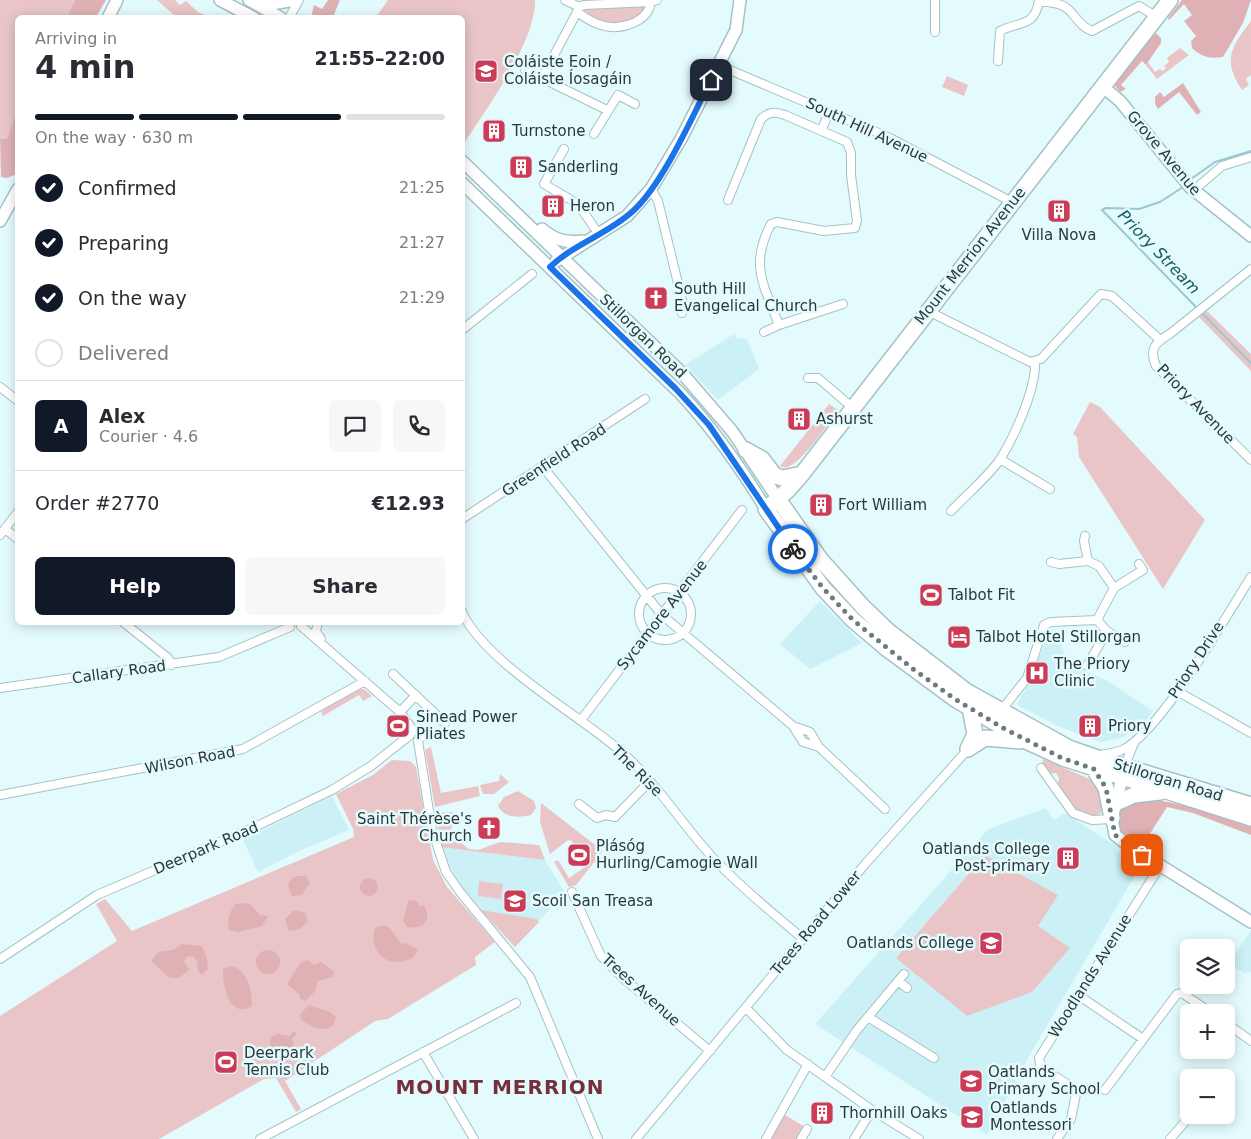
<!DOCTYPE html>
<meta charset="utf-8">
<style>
:root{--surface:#fff;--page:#f7f7f7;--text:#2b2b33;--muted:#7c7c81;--line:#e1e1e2;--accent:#111827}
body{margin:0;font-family:"DejaVu Sans",sans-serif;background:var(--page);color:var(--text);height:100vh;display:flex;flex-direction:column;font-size:19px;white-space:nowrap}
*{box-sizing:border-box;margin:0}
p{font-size:16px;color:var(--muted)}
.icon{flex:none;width:28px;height:28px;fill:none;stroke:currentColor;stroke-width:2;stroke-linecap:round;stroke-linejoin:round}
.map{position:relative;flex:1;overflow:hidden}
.details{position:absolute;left:15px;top:15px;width:450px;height:610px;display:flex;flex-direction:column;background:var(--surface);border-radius:8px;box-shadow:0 2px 12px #0003}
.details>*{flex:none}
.buttons{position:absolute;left:1180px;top:939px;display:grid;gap:10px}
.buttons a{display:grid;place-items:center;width:55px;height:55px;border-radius:8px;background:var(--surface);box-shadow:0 2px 12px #0003;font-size:25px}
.pin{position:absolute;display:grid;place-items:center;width:42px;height:42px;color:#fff;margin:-21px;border-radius:10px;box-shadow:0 2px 8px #0006}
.courier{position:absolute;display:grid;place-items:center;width:50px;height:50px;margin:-25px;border:4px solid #1a73e8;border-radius:50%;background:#fff;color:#222;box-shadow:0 1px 6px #0007}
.head em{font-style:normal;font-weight:800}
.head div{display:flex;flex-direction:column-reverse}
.head{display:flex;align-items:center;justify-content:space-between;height:85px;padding:0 20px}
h1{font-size:32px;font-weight:800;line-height:38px}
.bar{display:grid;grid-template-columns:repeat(4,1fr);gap:8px 5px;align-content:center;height:60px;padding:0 20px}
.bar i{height:6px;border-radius:4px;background:var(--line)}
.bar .current{background:var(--accent)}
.bar p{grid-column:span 4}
.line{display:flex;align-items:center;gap:12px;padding:0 20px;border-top:1px solid var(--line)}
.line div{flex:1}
.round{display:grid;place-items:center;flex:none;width:52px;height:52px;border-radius:8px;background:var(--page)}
ol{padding:0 20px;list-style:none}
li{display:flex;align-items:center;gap:15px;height:55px}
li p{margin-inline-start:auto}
li .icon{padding:5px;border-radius:50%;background:var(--accent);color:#fff;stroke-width:4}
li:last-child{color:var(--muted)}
li i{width:28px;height:28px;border:2px solid var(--line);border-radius:50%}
.primary-button{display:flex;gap:10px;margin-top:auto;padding:10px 20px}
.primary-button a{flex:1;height:58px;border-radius:8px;background:var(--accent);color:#fff;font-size:20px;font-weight:800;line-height:58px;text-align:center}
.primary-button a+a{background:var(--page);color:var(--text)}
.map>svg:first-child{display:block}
</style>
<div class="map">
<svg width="1251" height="1139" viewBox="0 0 1251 1139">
<rect width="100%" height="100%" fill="#e4fbfe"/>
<!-- built -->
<path fill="#cbf1f7" d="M734,334L737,338L747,339L759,369L718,400L685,365Z
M820,601L862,643L810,669L780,644Z
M1050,629L1057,632L1066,657L1079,663L1078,668L1106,680L1153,711L1147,719L1122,738L1100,742L1058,726L1017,705L1032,677Z
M332,796L349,830L299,851L258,872L243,840Z
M1046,808L1054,820L1064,813L1117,846L1116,849L1119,853L1127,857L1133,855L1143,862L1028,1058L987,1135L815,1024L988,829Z
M440,847L545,860L565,893L515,947L458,883Z
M1251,930V973L1248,971L1246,974L1229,964Z"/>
<!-- green -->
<path fill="#e9c5c7" d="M0,0H75L67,17L18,18L17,109L7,139L4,140L0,136Z
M157,0H175L180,5L186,1L198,12L209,17H176Z
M388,0H535C536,42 486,109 463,145L462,18L376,17Z
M646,6V9C626,27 605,28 584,12V9Z
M1251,21V75L1246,79L1249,85L1242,90C1222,60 1231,47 1251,21Z
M1180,48L1189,55L1157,79L1146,65L1148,62L1155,72L1160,69L1162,71L1166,68L1164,66L1169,62L1167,58Z
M947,76L968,85L964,96L942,87Z
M1207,311L1251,354V371L1199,317Z
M1090,402L1100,407L1205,520L1163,589L1079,457L1077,437L1073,434Z
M829,404L838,410C829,422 794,477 780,466Z
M359,689H364L372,696L363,701L359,695L323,716L321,711Z
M431,747L441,793L478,786L480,796L435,807L425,750Z
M1043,759L1094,781L1103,794L1101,813C1081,824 1066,799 1058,784L1059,778L1056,773L1050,774L1041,767Z
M392,760L410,761L416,767L433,860L447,887L495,942L475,957L476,965L388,1019L375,1021L285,1081L301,1109L296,1112L276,1078L264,1079L159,1139H0V1016L117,941L96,904L105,899L132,931L354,837L353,829L336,794L373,775Z
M500,774L509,782L494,794H483L480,785L499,781Z
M518,791L534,801L536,808L531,815C518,818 504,818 498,806L504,797Z
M541,803L603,851L576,885L569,887L554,862L558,860L569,878L588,865L572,841L568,840L550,854L540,822Z
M453,812L451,833L439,834L436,813Z
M439,838H455L469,849L478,850L500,842L539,845L545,860L440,847Z
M985,855L1058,895L1038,926L1070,948L1032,992L967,1016L896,958Z
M479,881L503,884L501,899L478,896Z
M481,910L537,919L539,922L515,947Z
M785,1115L805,1127L798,1139H770Z"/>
<!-- forest -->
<path fill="#dfb1b4" d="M75,0H106L96,17H67Z
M328,0H340L333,17H311L314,5L322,9Z
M1182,0H1251L1243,23L1223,57C1211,59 1201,57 1192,48L1191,41L1196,36L1184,21L1192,15L1184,4L1169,20L1168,18Z
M1156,33L1161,38V43L1146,65L1142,61L1121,85L1126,89L1120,92L1112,82Z
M1183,83L1201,112L1197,115L1179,92L1158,109L1155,104V97L1160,92L1164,97Z
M17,109V174L7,178L1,177L0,136L2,139H7Z
M1157,800L1204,809L1251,824V835L1193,813L1167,807L1142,846L1119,830L1117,823L1124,802Z
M297,876H306L310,883L302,895L292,896L288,885L290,880Z
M360 887a9 9 0 1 1 18 0a9 9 0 1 1-18 0Z
M413,900L418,902L419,906H424C433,920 423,930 407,927L403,921L408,901Z
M245,903L250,904L260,915L268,916L262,926L238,932L229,930C227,919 229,914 235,904Z
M294,910L305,913L308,921L300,929L289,931L285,919Z
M384,925L390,928L401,944L405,943L418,949L414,957C392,971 367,954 375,928Z
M182,944L202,946L207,958L208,969L202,975L198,971L197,961L193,956L186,957L184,962L189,970L179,978H170L151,961L158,952L173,950Z
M256 962a12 12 0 1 1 24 0a12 12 0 1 1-24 0Z
M308,960L314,965L321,962L335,972L332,977L318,981L315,991L305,1001L300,999V995L287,984L301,962Z
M231,966C248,970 252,990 252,1006C230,1020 222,986 223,969Z
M309,1005L330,1012L336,1017L334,1024L327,1029L315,1028L301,1020L300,1014Z
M292,1032H296V1035L292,1038L295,1049L285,1056C276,1053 266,1047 272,1036L278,1034L290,1036Z"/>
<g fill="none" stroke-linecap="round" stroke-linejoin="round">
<!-- stream -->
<path stroke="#97c9d1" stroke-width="2" d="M1191,179L1215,162L1251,151
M1183,187L1160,202L1139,209L1106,208L1102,210L1196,307
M1203,314L1251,363"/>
<!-- street casing -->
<g stroke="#a6c1c5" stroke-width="10">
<path id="street" d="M565,0L579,7L577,12C584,17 592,23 601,25C619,31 648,23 651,2L657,0
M1039,1C1049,3 1061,2 1069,10C1077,18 1081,27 1092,31L1139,6L1157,17
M579,7L584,5L651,2
M289,18L299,0
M935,32V0
M998,61L1000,31C1019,21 1035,28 1039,0
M718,65L888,137L1012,202
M525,70L607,110
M542,78L577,12
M822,129L829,112
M594,134L618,95L635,104
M564,149L544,184L578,204L598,233
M651,189L658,201L683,304L682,313
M1194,190L1222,166L1251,157
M728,200L761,119C769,112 774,111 785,115L847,142L851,153V175L857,221L855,228L824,231L777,222L771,224C749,266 764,285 779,325L843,304
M1251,269L1171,333C1157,342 1148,347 1156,366L1251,460
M928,311L1030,362L1041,359L1101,294L1112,296L1159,339
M462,330L532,274
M764,332L779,325
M808,378H818L853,408
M0,387L18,401
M1000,459L1050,489
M543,467L662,615L793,726L803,742L819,747
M951,511C965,496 991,474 1001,458C1015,435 1036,389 1035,362
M462,519L645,399
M5,529L18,539
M0,535L18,512
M1088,561L1099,566L1114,588L1143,570L1139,564
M1051,562L1059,564L1088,561L1084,541L1085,536
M639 614a26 26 0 1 1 52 0a26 26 0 1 1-52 0Z
M462,612C485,663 580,715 624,754C658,785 682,824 713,858C740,887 773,913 803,939
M1097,620L1114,588
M123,622L168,658L172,665
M318,622L316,631L321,639
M301,626L400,712L413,730
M1087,666L1107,631
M393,674L445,723
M0,688L219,657L290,627
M1177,691L1251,733
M400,712L416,695
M1000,712L1027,678L1044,625L1051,622L1097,620L1107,631L1125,642
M581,720L742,510
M793,726L810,732L819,747L885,809
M413,730L421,732V737L418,741
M418,741L432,830L446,872L460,892L530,977L598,1139
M1099,755C1107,754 1115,753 1122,750C1160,733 1226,616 1251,577
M1125,765L1134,743
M1041,768L1073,813L1092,820L1112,819
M0,795L243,749L365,681
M579,804L597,818L606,815L615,817L650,781
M572,892L601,956L624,979L710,1051
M0,959L97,895L255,827L332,790L371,766L410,735
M898,981L907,988
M1078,995L1143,1039
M746,1008L787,1050L872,1110L919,1139
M868,1017L934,1058
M1226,1023L1251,1041
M423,1052L474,1139
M825,1077L857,1030L904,974
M1105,1090L1177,994L1182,993L1210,1012
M260,1139L516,1003
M636,1139L866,863L970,747
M766,1139L808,1064
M801,1139L807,1129
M854,1139L872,1110
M1057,1139L1071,1119L1076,1094L1066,1083L1041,1068L1039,1058L1160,866
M1170,1139L1191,1115"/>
</g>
<!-- secondary casing -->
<g stroke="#a6c1c5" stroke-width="14">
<path id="secondary" d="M220,0L254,18
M249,0L281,18
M260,6L295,0
M108,18L117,0
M1102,86L1120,101L1190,187L1251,236
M462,161L682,373L732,431L778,499
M462,183L681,394C714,430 741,468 766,509
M0,221L18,189
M542,229C555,240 565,243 582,241
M556,261L627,216L651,189L681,139L736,30L740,0
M1124,770L1112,819L1115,835L1129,846L1251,922"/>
</g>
<!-- highway casing -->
<g stroke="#a6c1c5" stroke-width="18">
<path id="highway" d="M1170,0L802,474L788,490L766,509L823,588L853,620L886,648L955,699L1026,741L1063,758L1251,818
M746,450L762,459L775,476L783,478L802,474
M778,499L820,559L863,607L888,631L966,691L1069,748L1106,761L1251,805
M968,749L985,738L1020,741
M968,749L975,734L970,708
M1094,769L1106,788L1112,818
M1116,803L1134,795L1160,792"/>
</g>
<!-- street -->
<use href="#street" stroke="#fff" stroke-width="8"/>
<!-- secondary -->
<use href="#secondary" stroke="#fff" stroke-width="11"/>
<!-- highway -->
<use href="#highway" stroke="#fff" stroke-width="15"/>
</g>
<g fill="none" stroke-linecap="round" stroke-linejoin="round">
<!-- done -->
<path stroke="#6c7c7e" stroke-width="5" stroke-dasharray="0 9" d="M793,549L823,588L853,620L913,669L955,699L1003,728L1062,758L1094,769L1106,788L1115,835L1142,855"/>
<!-- route -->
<path stroke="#1a73e8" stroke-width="6" d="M711,80C692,117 663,184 633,211C608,234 574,244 550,267L675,388L709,425L793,549"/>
</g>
<!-- icons -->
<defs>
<g id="school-square" transform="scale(1.25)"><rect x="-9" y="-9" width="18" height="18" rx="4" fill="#cc3c57" stroke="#e4fbfe"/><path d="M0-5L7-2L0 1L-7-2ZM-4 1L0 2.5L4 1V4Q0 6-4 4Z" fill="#fff"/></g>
<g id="building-square" transform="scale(1.25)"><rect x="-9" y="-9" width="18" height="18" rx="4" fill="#cc3c57" stroke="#e4fbfe"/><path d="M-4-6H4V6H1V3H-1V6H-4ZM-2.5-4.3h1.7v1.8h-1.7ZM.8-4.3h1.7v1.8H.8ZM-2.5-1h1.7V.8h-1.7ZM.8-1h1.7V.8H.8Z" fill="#fff"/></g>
<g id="church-square" transform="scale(1.25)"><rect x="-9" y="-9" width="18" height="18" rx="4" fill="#cc3c57" stroke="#e4fbfe"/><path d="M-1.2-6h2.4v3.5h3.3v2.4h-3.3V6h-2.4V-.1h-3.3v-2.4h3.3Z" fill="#fff"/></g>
<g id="stadium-square" transform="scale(1.25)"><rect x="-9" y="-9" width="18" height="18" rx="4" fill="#cc3c57" stroke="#e4fbfe"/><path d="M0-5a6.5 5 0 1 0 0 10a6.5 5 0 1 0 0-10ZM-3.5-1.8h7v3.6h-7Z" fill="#fff"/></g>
<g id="hotel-square" transform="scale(1.25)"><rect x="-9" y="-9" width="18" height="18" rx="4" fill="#cc3c57" stroke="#e4fbfe"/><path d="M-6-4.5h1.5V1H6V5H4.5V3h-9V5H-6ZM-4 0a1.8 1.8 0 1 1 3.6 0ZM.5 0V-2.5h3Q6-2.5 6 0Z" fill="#fff"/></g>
<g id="hospital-square" transform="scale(1.25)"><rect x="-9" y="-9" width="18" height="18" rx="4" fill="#cc3c57" stroke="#e4fbfe"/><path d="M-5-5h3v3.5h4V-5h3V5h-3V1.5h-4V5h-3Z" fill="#fff"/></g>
</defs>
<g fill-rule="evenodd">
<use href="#school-square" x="486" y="71"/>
<use href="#building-square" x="494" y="131"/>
<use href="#building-square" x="521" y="167"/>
<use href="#building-square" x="553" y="206"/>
<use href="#building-square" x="1059" y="211"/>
<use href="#church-square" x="656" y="298"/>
<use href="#building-square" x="799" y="419"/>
<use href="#building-square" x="821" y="505"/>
<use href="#stadium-square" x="931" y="595"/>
<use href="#hotel-square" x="959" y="637"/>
<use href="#hospital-square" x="1037" y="673"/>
<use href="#stadium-square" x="398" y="726"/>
<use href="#building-square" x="1090" y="726"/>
<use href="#church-square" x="489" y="828"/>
<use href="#stadium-square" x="579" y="855"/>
<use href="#building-square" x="1068" y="858"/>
<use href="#school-square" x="515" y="901"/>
<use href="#school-square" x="991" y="943"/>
<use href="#stadium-square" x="226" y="1062"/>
<use href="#school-square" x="971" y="1081"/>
<use href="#building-square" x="822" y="1113"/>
<use href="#school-square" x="972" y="1117"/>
</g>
<g text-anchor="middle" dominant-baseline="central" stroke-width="5" stroke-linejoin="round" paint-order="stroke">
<!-- poi labels -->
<g font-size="15" fill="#2c3739" stroke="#e4fbfe" text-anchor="start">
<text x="504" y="62">Coláiste Eoin /<tspan x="504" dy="17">Coláiste Íosagáin</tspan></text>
<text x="512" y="131">Turnstone</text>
<text x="538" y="167">Sanderling</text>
<text x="570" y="206">Heron</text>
<text x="1059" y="235" text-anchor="middle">Villa Nova</text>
<text x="674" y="289">South Hill<tspan x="674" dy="17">Evangelical Church</tspan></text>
<text x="816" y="419">Ashurst</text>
<text x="838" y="505">Fort William</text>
<text x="948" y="595">Talbot Fit</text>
<text x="976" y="637">Talbot Hotel Stillorgan</text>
<text x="1054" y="664">The Priory<tspan x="1054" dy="17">Clinic</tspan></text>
<text x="416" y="717">Sinead Power<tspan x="416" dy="17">Pliates</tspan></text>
<text x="1108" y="726">Priory</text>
<text x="472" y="819" text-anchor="end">Saint Thérèse's<tspan x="472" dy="17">Church</tspan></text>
<text x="596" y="846">Plásóg<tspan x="596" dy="17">Hurling/Camogie Wall</tspan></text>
<text x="1050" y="849" text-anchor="end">Oatlands College<tspan x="1050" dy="17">Post-primary</tspan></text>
<text x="532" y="901">Scoil San Treasa</text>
<text x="974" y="943" text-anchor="end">Oatlands College</text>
<text x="244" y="1053">Deerpark<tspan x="244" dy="17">Tennis Club</tspan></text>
<text x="988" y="1072">Oatlands<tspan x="988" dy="17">Primary School</tspan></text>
<text x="990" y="1108">Oatlands<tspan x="990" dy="17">Montessori</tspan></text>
<text x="840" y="1113">Thornhill Oaks</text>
</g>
<!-- street labels -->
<g font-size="15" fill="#2c3739" stroke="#e4fbfe">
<text transform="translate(867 130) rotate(25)">South Hill Avenue</text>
<text transform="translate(1164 153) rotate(50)">Grove Avenue</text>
<text transform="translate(970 256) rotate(-52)">Mount Merrion Avenue</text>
<text transform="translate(643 336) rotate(44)">Stillorgan Road</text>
<text transform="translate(1196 404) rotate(46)">Priory Avenue</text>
<text transform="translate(554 460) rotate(-33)">Greenfield Road</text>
<text transform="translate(662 615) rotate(-52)">Sycamore Avenue</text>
<text transform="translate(1196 660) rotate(-57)">Priory Drive</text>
<text transform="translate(119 672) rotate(-8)">Callary Road</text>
<text transform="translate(190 760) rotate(-11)">Wilson Road</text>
<text transform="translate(637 771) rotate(45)">The Rise</text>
<text transform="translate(1168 780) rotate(17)">Stillorgan Road</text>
<text transform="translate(206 848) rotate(-23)">Deerpark Road</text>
<text transform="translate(816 923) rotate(-50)">Trees Road Lower</text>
<text transform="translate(1090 976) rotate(-58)">Woodlands Avenue</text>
<text transform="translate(641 990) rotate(42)">Trees Avenue</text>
</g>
<!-- water labels -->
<g font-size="16" font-style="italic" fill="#185c65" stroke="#e4fbfe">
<text transform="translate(1159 252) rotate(46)">Priory Stream</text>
</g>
<!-- district labels -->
<g font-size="20" font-weight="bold" letter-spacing="1" fill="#762f39" stroke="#e4fbfe">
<text x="500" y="1087">MOUNT MERRION</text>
</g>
</g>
</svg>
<div class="buttons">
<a><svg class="icon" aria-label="layers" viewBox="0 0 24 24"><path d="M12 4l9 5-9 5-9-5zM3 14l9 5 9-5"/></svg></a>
<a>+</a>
<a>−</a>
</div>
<div class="pin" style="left:1142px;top:855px;background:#ea580c"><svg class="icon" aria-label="bag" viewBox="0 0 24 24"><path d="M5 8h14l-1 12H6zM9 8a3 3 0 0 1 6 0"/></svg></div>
<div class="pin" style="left:711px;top:80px;background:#1f2937"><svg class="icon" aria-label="home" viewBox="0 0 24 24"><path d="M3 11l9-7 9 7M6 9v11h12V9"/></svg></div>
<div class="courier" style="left:793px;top:549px"><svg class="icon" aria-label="bike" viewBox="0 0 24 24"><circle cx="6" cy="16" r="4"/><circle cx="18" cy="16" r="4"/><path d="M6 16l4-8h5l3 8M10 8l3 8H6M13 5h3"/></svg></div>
<section class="details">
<div class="head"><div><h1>4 min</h1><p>Arriving in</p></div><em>21:55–22:00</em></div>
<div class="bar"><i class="current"></i><i class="current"></i><i class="current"></i><i></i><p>On the way · 630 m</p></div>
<ol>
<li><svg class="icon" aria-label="check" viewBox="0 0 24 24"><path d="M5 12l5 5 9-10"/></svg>Confirmed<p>21:25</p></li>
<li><svg class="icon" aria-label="check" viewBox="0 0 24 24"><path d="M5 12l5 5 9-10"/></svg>Preparing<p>21:27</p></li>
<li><svg class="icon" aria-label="check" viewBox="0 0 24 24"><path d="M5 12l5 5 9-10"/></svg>On the way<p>21:29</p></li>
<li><i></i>Delivered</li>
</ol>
<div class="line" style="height:90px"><b class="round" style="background:var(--accent);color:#fff">A</b><div><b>Alex</b><p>Courier · 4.6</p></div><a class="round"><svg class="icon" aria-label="chat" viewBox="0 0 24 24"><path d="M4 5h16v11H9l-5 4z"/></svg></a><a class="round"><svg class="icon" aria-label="phone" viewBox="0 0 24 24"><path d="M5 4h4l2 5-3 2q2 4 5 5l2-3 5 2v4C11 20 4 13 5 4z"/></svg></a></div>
<div class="line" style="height:65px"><div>Order #2770</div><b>€12.93</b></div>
<div class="primary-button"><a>Help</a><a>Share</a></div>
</section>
</div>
